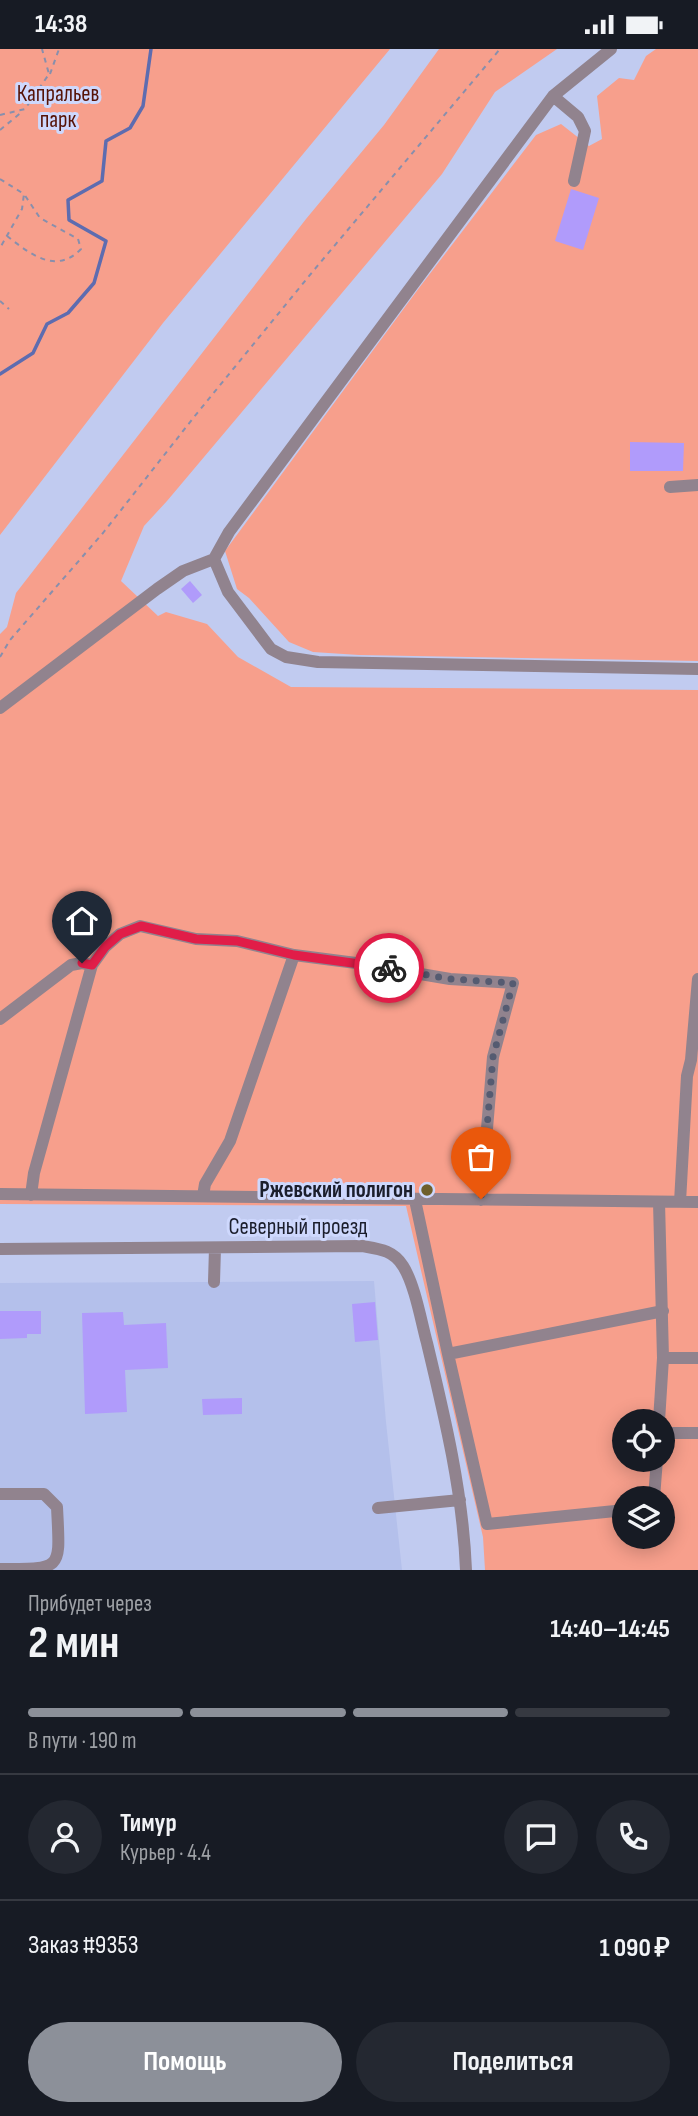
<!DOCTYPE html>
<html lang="ru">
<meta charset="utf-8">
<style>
:root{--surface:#171b24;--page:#242831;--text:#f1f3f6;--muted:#9ea1a6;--line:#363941;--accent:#8c9099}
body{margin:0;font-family:"Sofia Sans Condensed",sans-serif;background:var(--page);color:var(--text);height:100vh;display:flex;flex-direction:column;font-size:26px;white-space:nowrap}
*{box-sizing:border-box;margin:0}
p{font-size:23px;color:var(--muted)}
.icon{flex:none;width:38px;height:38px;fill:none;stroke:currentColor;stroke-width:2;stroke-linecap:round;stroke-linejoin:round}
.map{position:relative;height:1521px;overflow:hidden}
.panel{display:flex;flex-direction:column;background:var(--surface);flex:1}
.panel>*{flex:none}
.tools{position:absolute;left:612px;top:1360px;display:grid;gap:14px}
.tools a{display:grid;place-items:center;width:63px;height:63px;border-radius:50%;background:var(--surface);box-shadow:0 4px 18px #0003;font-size:35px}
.pin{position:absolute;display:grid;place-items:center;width:60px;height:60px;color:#fff;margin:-72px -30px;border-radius:50% 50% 50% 0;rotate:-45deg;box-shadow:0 0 7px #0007}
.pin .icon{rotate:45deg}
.courier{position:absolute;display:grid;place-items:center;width:70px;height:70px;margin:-35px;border:5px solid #e11d48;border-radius:50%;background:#fff;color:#222;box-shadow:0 2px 9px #0007}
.summary em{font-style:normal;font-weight:700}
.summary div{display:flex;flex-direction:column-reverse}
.summary{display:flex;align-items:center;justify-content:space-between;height:119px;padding:0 28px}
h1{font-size:46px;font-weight:700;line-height:52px}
.bar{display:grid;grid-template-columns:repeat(4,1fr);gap:10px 7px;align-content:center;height:84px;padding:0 28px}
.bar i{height:9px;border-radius:5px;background:var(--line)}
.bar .active{background:var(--accent)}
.bar p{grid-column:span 4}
.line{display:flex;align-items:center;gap:18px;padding:0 28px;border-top:2px solid var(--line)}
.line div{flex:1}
.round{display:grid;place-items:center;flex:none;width:74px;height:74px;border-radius:37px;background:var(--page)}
.button{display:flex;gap:14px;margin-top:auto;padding:14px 28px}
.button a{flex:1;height:80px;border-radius:42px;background:var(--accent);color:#fff;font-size:28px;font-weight:700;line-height:80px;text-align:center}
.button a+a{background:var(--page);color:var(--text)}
.status{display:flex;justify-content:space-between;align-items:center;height:49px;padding:0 35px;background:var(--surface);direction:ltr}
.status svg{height:19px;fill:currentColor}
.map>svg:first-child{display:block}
</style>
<div class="status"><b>14:38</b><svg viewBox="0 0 49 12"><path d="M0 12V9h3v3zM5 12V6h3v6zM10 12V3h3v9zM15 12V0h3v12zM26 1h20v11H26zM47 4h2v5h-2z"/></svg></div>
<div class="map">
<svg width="698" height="1521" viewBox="0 0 698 1521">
<rect width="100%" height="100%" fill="#c1cbf0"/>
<!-- built -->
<path fill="#b4c0eb" d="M374,1232L386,1373L402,1521H0V1234Z"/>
<!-- green -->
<path fill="#f79f8c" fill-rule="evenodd" d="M0,0H390L163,274L0,486Z
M439,0H557L495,43L442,125L167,452L144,477L121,532L158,567L166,563L207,575L238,608L291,638L698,641V1521H485L483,1488L406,1157L0,1155V585L7,578L16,544L306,170L384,76ZM625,1372H663V1410H625ZM625,1449H663V1488H625Z
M656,0H698V612L359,606L313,603L289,593L249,549L237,540L225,502L419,239L536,86L561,75L589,97L602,90L597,47L619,29L634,31L646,7Z"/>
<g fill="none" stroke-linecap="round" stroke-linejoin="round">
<!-- stream -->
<path stroke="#5d6cb0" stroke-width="3.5" d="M0,325L33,304L47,275L68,264L94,234L106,192L69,171L68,151L102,132L106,92L130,79L143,57L151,0"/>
</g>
<!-- building -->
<path fill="#b09bfb" d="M571,140L599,149L583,201L555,192Z
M630,393L684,394L683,422H630Z
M190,532L202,546L193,554L181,540Z
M375,1253L378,1291L355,1293L352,1255Z
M0,1262H41V1285H27V1289L0,1290Z
M123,1263L124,1276L166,1274L168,1319L125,1321L127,1363L85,1365L82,1264Z
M242,1349V1365L203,1366L202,1350Z"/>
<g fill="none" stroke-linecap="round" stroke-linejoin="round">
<!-- path -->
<path stroke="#888fac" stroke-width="2" stroke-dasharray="5 5" stroke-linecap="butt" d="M50,25L59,0
M0,66L25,60L49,25L42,0
M0,81L23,62
M0,130L24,145L22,160L0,199
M7,187C30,205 56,226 81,200L78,190L40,169L24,145
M0,252L9,260
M0,608L10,591L103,484L194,368L314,221L500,0"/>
<!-- minor -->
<path stroke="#91838e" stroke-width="12" d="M611,0L553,47L229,483L214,510L228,543L271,600L286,608L318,613L698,620
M553,47L578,68L585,82L574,132
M670,438L698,436
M0,659L157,540L183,522L214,510
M0,970L71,916L82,914L92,916
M0,1145L698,1153
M31,1146L34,1124L92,916L105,898L120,885L140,877L196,890L237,892L294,906L356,914L450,930L513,934L493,1008L481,1151
M203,1147L205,1135L230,1092L294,906
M415,1151L448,1305L487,1475L625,1461
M680,1153L687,1027L691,1011L698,930
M0,1200L362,1197C379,1200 393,1201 403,1217C415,1236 421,1272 427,1294C445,1369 463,1444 466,1521
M214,1233L215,1199
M448,1305L663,1262
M663,1309H698
M659,1372L663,1309L659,1153
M663,1384H698
M0,1445H44L57,1458C60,1521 64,1520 0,1520
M654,1449L657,1410
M378,1459L460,1451"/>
</g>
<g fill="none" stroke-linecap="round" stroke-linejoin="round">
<!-- done -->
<path stroke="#555b71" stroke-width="7" stroke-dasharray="0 12.6" d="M389,919L450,930L513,934L493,1008L481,1150"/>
<!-- route -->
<path stroke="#e11d48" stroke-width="9" d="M82,914L92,916L105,898L120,885L141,877L196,890L237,892L294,906L389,919"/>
</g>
<!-- markers -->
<circle fill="#6e5f2c" stroke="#ced8fd" stroke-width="2.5" cx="427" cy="1141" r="7"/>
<g text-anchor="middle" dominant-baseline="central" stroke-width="6" stroke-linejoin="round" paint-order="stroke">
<!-- park labels -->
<g font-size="23" fill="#561307" stroke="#ced8fd">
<text x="58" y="45">Капральев<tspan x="58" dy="26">парк</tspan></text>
</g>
<!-- poi labels -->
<g font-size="23" font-weight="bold" fill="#1b1e2c" stroke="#ced8fd" text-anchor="end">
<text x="413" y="1141">Ржевский полигон</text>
</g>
<!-- street labels -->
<g font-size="23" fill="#1b1e2c" stroke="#ced8fd">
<text x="298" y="1178">Северный проезд</text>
</g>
</g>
</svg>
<div class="tools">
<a><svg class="icon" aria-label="locate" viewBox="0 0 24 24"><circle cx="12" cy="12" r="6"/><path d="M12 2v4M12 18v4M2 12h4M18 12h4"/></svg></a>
<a><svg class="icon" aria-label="layers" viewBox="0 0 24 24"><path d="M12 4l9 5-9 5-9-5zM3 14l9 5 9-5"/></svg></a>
</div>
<div class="pin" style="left:481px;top:1150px;background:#ea580c"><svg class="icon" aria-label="bag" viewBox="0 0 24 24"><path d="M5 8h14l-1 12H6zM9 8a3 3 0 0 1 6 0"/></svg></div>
<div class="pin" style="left:82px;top:914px;background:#1f2937"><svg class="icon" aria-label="home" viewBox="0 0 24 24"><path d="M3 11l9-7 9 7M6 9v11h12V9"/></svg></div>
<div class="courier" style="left:389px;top:919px"><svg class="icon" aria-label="bike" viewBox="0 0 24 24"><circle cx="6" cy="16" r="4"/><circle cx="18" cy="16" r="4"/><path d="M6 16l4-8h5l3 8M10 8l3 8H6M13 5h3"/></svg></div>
</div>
<section class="panel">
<div class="summary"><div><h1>2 мин</h1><p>Прибудет через</p></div><em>14:40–14:45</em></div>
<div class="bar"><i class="active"></i><i class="active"></i><i class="active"></i><i></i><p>В пути · 190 m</p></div>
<div class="line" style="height:126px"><a class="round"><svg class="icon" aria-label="person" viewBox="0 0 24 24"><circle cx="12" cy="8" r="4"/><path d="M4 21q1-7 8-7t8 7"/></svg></a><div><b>Тимур</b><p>Курьер · 4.4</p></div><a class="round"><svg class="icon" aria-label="chat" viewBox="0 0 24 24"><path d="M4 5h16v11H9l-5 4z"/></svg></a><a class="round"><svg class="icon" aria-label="phone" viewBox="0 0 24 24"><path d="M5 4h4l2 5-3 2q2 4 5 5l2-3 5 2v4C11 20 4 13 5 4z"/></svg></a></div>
<div class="line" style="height:91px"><div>Заказ #9353</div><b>1 090 ₽</b></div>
<div class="button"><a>Помощь</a><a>Поделиться</a></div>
</section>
